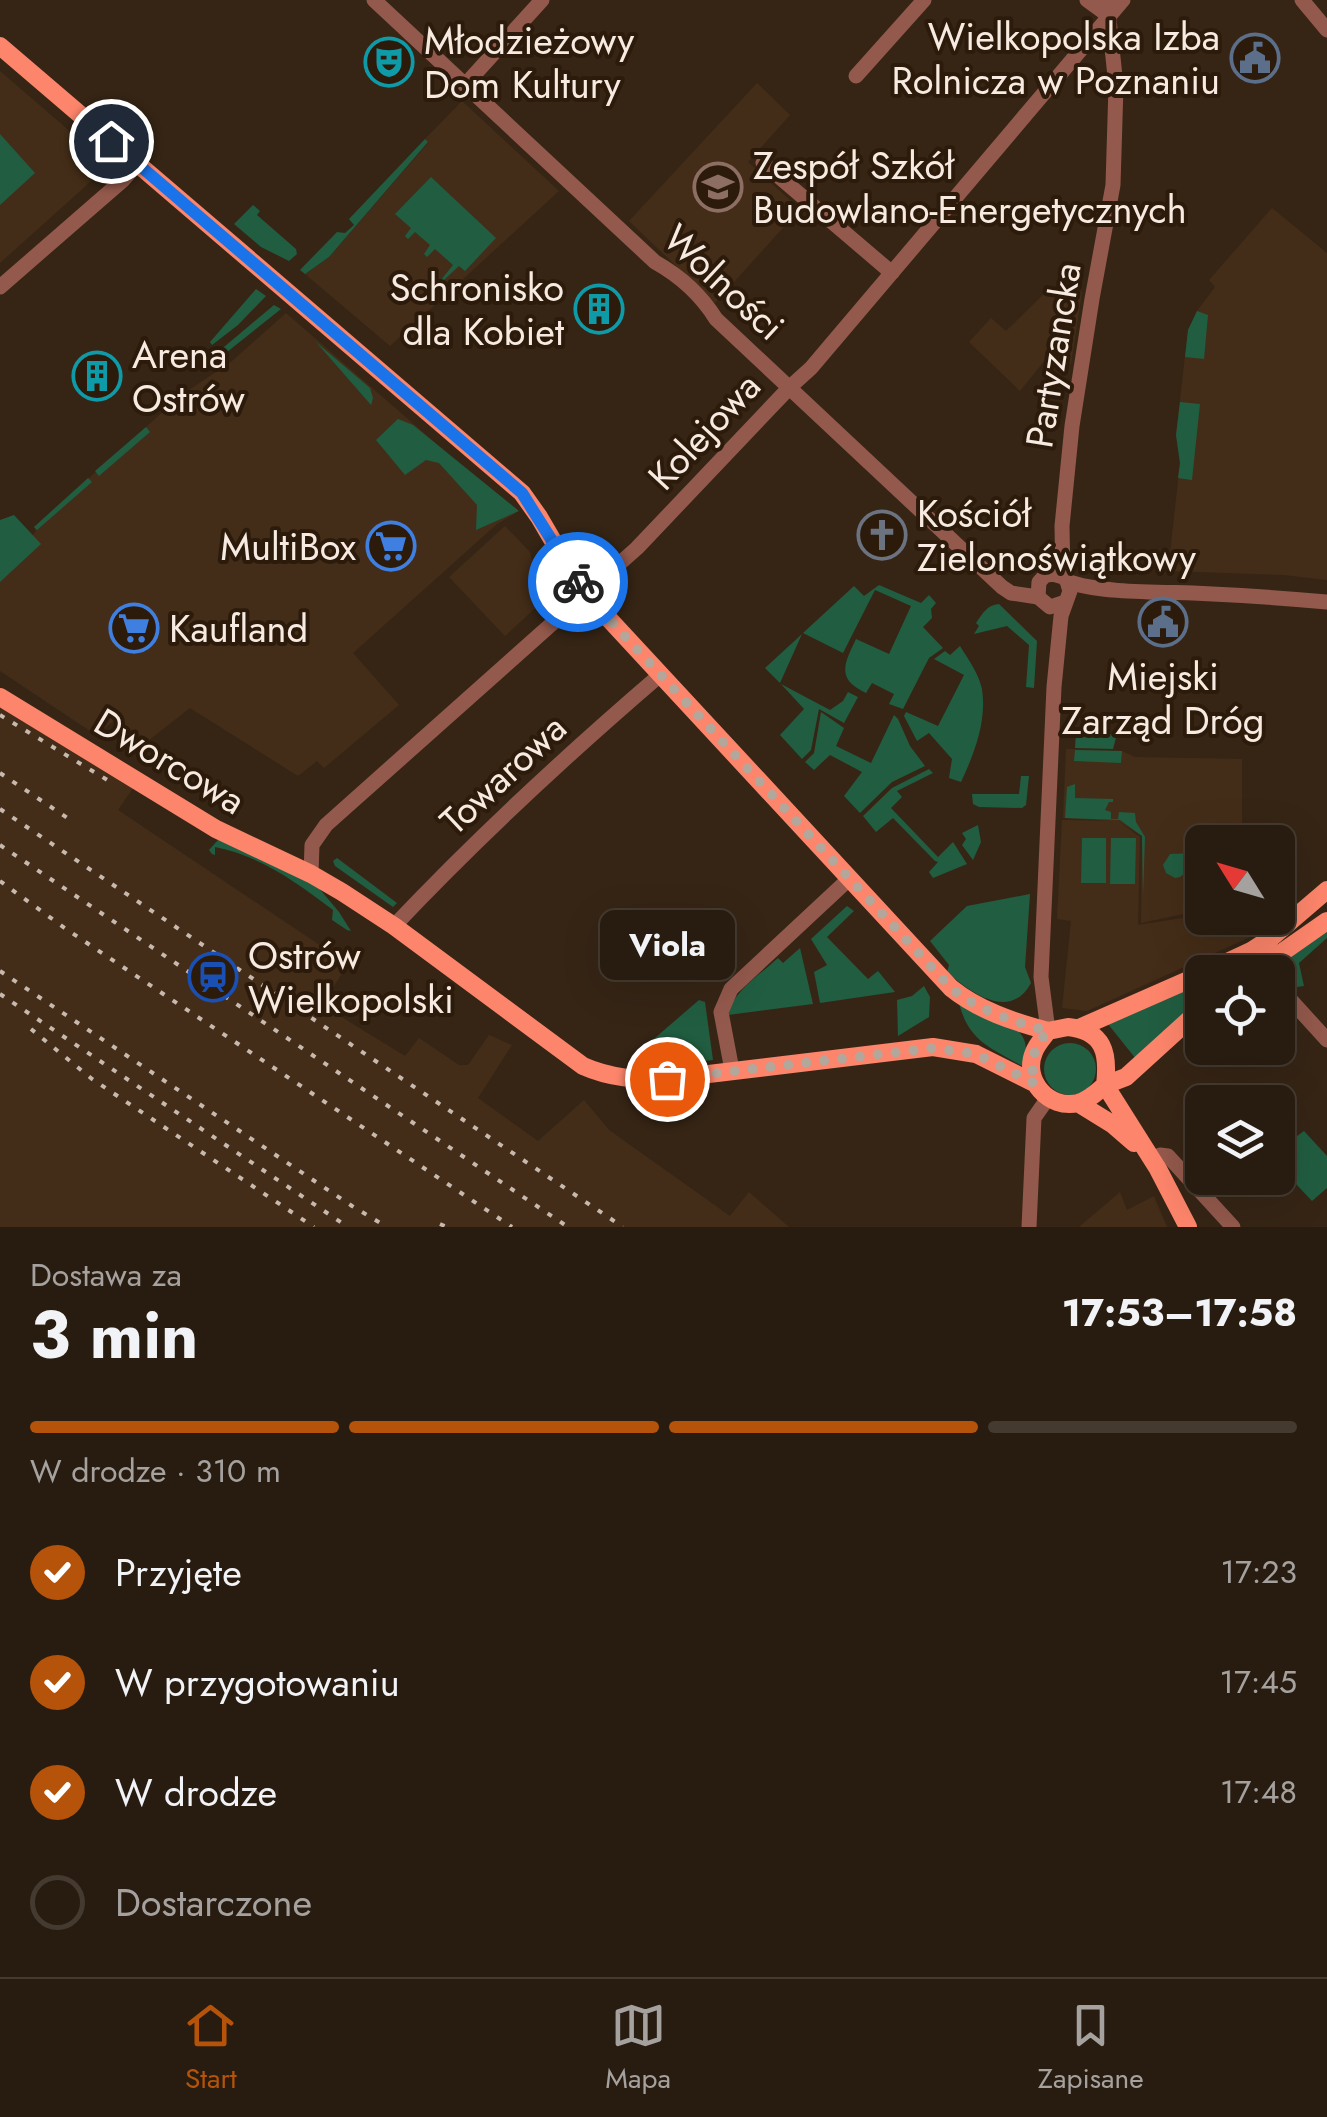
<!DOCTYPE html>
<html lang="pl">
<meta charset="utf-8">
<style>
:root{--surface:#281c10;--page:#34291e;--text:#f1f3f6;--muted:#a5a19f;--line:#443a30;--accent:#b45309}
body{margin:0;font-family:Jost,sans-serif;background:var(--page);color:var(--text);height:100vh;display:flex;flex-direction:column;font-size:38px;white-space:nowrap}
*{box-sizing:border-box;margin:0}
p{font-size:32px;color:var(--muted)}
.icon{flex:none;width:55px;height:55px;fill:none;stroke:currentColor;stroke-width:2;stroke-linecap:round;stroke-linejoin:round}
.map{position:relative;height:1227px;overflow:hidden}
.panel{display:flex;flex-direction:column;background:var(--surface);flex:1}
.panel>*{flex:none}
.needle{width:65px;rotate:307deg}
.buttons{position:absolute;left:1185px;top:825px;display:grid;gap:20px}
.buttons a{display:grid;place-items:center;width:110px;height:110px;border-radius:15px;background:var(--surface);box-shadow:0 10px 40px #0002,0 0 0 2px var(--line);font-size:50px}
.pin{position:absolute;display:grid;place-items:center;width:85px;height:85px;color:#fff;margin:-42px;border:5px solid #fff;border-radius:50%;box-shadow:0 2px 10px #0007}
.courier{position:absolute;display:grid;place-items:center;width:100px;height:100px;margin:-50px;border:8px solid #1a73e8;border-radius:50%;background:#fff;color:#222;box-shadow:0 2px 12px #0007}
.bubble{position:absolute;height:70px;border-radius:15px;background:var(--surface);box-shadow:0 10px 40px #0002,0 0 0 2px var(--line);font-size:32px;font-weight:700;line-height:70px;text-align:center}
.overview em{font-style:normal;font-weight:700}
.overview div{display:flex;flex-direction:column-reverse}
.overview{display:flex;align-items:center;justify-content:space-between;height:170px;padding:0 30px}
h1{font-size:65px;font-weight:700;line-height:75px}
.bar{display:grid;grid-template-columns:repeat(4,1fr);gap:15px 10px;align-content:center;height:120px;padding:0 30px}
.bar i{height:12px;border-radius:8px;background:var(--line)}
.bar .on{background:var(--accent)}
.bar p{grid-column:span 4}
ol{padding:0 30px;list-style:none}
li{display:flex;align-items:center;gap:30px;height:110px}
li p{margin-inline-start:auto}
li .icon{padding:10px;border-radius:50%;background:var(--accent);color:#fff;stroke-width:4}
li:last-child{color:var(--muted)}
li i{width:55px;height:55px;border:5px solid var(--line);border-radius:50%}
.menu{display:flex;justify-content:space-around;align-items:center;height:140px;border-top:2px solid var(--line);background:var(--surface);font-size:28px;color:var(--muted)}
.menu a{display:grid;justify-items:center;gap:5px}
.menu .on{color:var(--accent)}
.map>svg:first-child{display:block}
</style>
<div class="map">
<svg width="1327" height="1227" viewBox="0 0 1327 1227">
<rect width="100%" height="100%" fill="#362515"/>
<!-- built -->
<path fill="#442d18" d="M0,71L109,165L0,263Z
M757,83L790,115L748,162L800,209L715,303L629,221Z
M462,101L559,191L390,346L305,274L329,257L428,143L425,139Z
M1272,208L1327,253V580L1284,575L1168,571L1180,463L1176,435L1188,330L1197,311L1215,287L1209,280Z
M1052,286L1082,292L1071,364L1045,360L1020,391L969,342L991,318L1006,331Z
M286,313L516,513L497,524L353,653L399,705L324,768L317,761L298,776L190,708L149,740L115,720L96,735L0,671V578L36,531L34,527L183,394L231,362Z
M505,526L530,552L543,601L505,636L449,577Z
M0,707L133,788L118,810L348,964L322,1005L405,1056L419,1038L459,1065H468L489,1035L512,1045L478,1098L538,1141L584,1100L609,1130L730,1216L749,1192L789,1227H0Z
M1066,749L1122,751L1135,757L1242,759V842H1202V899L1188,913L1141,923L1142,836L1118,821L1140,837L1138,925L1189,917L1202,904V918H1245L1259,933L1087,1011L1062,1008L1071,921L1057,919L1062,820L1112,821L1063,818Z
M1120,1192L1127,1210L1154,1196L1167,1227H1079Z"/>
<!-- green -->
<path fill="#215d41" d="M0,134L35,173L0,205Z
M425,139L428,142L329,257L305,274L300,270L337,232L345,233L354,225L349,219Z
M431,177L496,238L465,271L459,266L432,291L453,265L435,249L427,257L424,254L430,245L415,232L408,239L405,236L411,228L395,214Z
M253,205L260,211L257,215L296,249L297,254L289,261L261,247L234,224Z
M256,289L266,296L238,325L212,345L210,342Z
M274,305L281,309L222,356L218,352Z
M1197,311L1208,315L1204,359L1185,357L1188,330Z
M316,342L370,388L373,398L371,405Z
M1180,402L1200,404L1192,480L1178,478L1180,463L1176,435Z
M398,419L413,425L519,511L476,530L477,505L439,463L426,460L405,475L376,440Z
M146,427L150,432L99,476L95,471Z
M88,478L92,482L37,530L34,527Z
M14,515L41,544L0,582V520Z
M879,585L921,603L929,595L936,603L931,609L932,618L923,627L943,648L929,658L903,709L889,704L894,694L872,683L866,693C836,679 844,664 856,639L889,654L911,606L875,590L843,653L803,633L854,586L864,596Z
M999,604L1037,641L1034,688L1026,687L1029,645L1007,626L974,634L979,626L976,623C983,613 987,605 999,604Z
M802,634L780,683L765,668Z
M960,646C968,659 979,674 982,689C987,722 974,754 961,782L949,778L952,759L929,733L917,741L904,716L906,712L938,726L964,675L934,659L945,651L950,655Z
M781,684L830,710L843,701L848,692L858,697L844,723L819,709L811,750L802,759L780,735L804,709Z
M821,712L844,728L836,746L871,763L894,715L898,719L910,746L925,766L892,782L860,813L844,796L862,772L830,755L814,770L805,762L814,753Z
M1076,733L1117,734L1113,749L1075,748Z
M1075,750L1122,751L1121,763L1074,761Z
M929,769L933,773L897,791L902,797L891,808L938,857L953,842L967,864L933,878L929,872L938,862L935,861L893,818L876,832L863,816L892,788Z
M1021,776H1029L1026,805L1022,808L979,807L973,804L972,794H1019Z
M1075,784V798L1113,799V802H1109L1105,810L1111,812V819H1118L1119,812L1135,813L1136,822L1145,837L1143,896L1142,836L1120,820L1065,818L1067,787Z
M978,825L981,842L973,860L962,845L966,839L962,833Z
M1082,838H1106V883H1081Z
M1111,838H1136L1135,884H1110Z
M218,840L227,842L318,887L339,912L351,931L347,930L332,920L333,910C296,882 261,856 215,847V855L212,854L209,850Z
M1196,853L1199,857L1198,861L1180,877L1175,878L1166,873L1163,865L1170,854Z
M337,858L397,903L393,907L335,866L333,861Z
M1030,894L1025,967L1031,983C1010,1022 970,992 947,972L949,965L930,941L967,906Z
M847,906L854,911L827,937L868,979L878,971L895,992L820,1003L814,972L827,965L811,939Z
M1327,932V938L1299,963L1304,986L1290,988C1270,959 1307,947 1327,932Z
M800,948L813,1004L728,1015C733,991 761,974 778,958L783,963Z
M1202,982V997L1136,1059L1108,1024Z
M924,986L930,997L929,1017L898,1036L897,1000L912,996Z
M699,1000L705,1002L713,1060L646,1068L634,1066V1059L648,1044Z
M959,1003L1015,1028C1027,1038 1027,1048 1025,1063L1022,1066C990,1047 969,1042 959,1003Z
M1044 1069a26 26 0 1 1 52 0a26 26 0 1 1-52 0Z
M1304,1131L1327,1156V1188L1312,1201L1278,1165V1149L1290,1137L1293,1139Z"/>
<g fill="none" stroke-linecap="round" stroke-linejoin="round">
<!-- minor -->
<path stroke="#93594c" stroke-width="15" d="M374,0L655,262C680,276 701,295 716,319L1002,587L1011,593L1038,597
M1087,0L1109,16
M1302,0L1327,30
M856,76L924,0
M465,85L542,0
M763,163L892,273
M0,287L123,180L137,164
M1052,568L1039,582L1038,597L1050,607L1065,602
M1047,575L1053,574L1063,577L1067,581L1070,591L1061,616L1054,687L1041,977L1048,1031
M1063,577L1062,526L1072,426L1092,299L1113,185L1116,86L1107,0
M1067,581C1096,593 1160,592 1193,593C1238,595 1282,598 1327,602
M311,874L312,845L326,825L637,548L790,387L811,368L1123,0
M394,926C478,837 568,754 660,675
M1278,986L1327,1040
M732,1070L721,1012L731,989L850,878
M1151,1159L1160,1155L1168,1156L1233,1227
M1029,1227L1034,1118L1048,1098"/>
<!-- major -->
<path stroke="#fd856b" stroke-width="18" d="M0,46L522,493L539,517L570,570L609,619L951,988C978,1010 1014,1022 1048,1031
M0,697L216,829L311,874L342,892L394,926L583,1066C610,1078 637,1080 667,1079L933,1047L976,1054L1036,1084
M1206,972L1251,951L1271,938L1327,890
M1248,972L1284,951L1327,921
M1068,1027C1104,1031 1109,1053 1105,1085C1097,1092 1089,1100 1078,1103C1049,1110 1022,1080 1034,1052C1037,1044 1043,1038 1048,1031Z
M1079,1028L1202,974
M1105,1085L1158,1169L1188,1227
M1105,1085L1126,1077L1202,1008
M1078,1103L1112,1124L1134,1143"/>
<!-- rail -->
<path stroke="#c7b9ae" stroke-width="4" stroke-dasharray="5 10" stroke-linecap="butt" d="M0,715L109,781
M0,773L72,821
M0,809L623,1227
M0,845L568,1227
M0,881L66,929L512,1227
M0,971L352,1206L387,1227
M0,994L348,1227
M31,1029L92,1079L314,1227
M440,1224L447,1227"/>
</g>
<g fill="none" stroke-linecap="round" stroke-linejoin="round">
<!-- done -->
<path stroke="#b3a69a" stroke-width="10" stroke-dasharray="0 18" d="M578,582L609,619L951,988C978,1010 1014,1022 1048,1031C1034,1048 1028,1062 1036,1084L976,1054L934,1048L667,1079"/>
<!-- route -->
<path stroke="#1a73e8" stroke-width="12" d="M111,141L522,493L578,582"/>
</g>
<!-- icons -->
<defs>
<g id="civic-ring" transform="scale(2.5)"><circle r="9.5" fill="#2c1b0b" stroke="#5c6f8a" stroke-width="1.5"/><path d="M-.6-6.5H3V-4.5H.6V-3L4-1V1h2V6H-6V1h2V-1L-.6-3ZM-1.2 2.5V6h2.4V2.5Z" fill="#5c6f8a"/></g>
<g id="theatre-ring" transform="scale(2.5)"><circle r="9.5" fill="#2c1b0b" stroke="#0f9aa8" stroke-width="1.5"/><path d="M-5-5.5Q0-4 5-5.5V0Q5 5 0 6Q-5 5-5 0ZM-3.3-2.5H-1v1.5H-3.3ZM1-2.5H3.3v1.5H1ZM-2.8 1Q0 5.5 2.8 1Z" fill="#0f9aa8"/></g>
<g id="university-ring" transform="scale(2.5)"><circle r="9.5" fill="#2c1b0b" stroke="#8d6e63" stroke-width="1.5"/><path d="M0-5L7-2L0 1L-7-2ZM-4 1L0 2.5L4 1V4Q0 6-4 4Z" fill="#8d6e63"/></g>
<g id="building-ring" transform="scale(2.5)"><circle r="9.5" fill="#2c1b0b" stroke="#0f9aa8" stroke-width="1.5"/><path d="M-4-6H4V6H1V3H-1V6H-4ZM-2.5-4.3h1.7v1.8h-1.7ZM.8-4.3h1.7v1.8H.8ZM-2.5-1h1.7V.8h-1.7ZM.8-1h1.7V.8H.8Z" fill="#0f9aa8"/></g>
<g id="church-ring" transform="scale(2.5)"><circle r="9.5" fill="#2c1b0b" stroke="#6b7280" stroke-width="1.5"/><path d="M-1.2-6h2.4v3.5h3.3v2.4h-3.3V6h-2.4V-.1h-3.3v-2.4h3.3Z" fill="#6b7280"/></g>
<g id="supermarket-ring" transform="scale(2.5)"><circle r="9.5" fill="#2c1b0b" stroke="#3f7fe0" stroke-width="1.5"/><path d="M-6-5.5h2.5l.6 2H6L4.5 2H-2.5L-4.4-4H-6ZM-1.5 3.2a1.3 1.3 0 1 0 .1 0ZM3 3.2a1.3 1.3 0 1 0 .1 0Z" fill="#3f7fe0"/></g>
<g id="station-ring" transform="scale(2.5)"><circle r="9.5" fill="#2c1b0b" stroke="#1a4fb4" stroke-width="1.5"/><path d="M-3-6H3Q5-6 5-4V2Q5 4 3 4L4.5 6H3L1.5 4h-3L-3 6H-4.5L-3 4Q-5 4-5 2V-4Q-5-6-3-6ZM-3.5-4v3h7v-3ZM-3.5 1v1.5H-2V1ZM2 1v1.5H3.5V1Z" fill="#1a4fb4"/></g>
</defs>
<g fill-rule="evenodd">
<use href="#civic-ring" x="1255" y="58"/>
<use href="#theatre-ring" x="389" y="62"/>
<use href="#university-ring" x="718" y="187"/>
<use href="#building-ring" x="599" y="309"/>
<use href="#building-ring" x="97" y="376"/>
<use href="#church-ring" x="882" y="535"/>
<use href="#supermarket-ring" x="391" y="546"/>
<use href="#civic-ring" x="1163" y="622"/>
<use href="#supermarket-ring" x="134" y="628"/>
<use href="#station-ring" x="213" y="977"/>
</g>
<g text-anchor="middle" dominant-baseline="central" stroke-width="8" stroke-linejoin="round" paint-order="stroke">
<!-- poi labels -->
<g font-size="38" fill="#f7ebe1" stroke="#2c1b0b" text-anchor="start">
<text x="1220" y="36" text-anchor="end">Wielkopolska Izba<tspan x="1220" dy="44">Rolnicza w Poznaniu</tspan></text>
<text x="424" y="40">Młodzieżowy<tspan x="424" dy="44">Dom Kultury</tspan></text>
<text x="753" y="165">Zespół Szkół<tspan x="753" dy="44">Budowlano-Energetycznych</tspan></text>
<text x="564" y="287" text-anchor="end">Schronisko<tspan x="564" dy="44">dla Kobiet</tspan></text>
<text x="132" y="354">Arena<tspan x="132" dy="44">Ostrów</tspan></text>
<text x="917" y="513">Kościół<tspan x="917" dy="44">Zielonoświątkowy</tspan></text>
<text x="356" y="546" text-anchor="end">MultiBox</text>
<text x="169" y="628">Kaufland</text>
<text x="1163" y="676" text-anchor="middle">Miejski<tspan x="1163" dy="44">Zarząd Dróg</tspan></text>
<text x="248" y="955">Ostrów<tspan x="248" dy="44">Wielkopolski</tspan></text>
</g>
<!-- street labels -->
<g font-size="38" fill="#f7ebe1" stroke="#2c1b0b">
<text transform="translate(724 282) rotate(43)">Wolności</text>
<text transform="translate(1053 355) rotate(-81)">Partyzancka</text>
<text transform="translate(704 431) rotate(-47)">Kolejowa</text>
<text transform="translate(170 761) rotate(31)">Dworcowa</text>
<text transform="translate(503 774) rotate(-43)">Towarowa</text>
</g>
</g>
</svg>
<div class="buttons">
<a><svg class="needle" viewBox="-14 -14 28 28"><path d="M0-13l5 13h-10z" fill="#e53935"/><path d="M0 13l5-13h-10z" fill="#a5a19f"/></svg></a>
<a><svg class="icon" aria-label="locate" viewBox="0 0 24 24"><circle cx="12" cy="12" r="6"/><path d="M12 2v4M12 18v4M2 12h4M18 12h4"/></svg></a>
<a><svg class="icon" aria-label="layers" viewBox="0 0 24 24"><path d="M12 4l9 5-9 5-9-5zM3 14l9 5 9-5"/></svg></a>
</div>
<div class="pin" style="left:667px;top:1079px;background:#ea580c"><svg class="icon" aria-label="bag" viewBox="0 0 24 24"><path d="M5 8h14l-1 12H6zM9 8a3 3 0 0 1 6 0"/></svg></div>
<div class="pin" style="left:111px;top:141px;background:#1f2937"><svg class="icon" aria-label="home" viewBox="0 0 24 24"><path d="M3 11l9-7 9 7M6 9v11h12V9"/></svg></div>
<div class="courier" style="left:578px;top:582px"><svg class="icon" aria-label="bike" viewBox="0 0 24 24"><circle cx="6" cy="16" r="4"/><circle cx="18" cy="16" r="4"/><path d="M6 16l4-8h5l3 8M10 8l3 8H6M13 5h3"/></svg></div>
<div class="bubble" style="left:600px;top:910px;width:135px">Viola</div>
</div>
<section class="panel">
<div class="overview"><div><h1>3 min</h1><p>Dostawa za</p></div><em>17:53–17:58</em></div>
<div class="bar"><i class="on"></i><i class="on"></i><i class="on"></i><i></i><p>W drodze · 310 m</p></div>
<ol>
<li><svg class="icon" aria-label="check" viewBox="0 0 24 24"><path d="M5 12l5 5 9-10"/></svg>Przyjęte<p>17:23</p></li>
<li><svg class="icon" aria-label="check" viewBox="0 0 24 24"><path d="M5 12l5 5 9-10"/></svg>W przygotowaniu<p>17:45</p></li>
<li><svg class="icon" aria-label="check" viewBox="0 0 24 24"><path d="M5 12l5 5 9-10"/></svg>W drodze<p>17:48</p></li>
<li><i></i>Dostarczone</li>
</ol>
</section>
<nav class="menu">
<a class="on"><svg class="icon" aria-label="home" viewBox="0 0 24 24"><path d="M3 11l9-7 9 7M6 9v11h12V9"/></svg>Start</a>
<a><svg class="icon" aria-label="map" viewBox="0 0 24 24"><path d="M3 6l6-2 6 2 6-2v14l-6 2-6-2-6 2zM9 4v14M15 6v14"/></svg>Mapa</a>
<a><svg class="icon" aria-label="saved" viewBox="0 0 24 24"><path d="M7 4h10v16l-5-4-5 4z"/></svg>Zapisane</a>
</nav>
